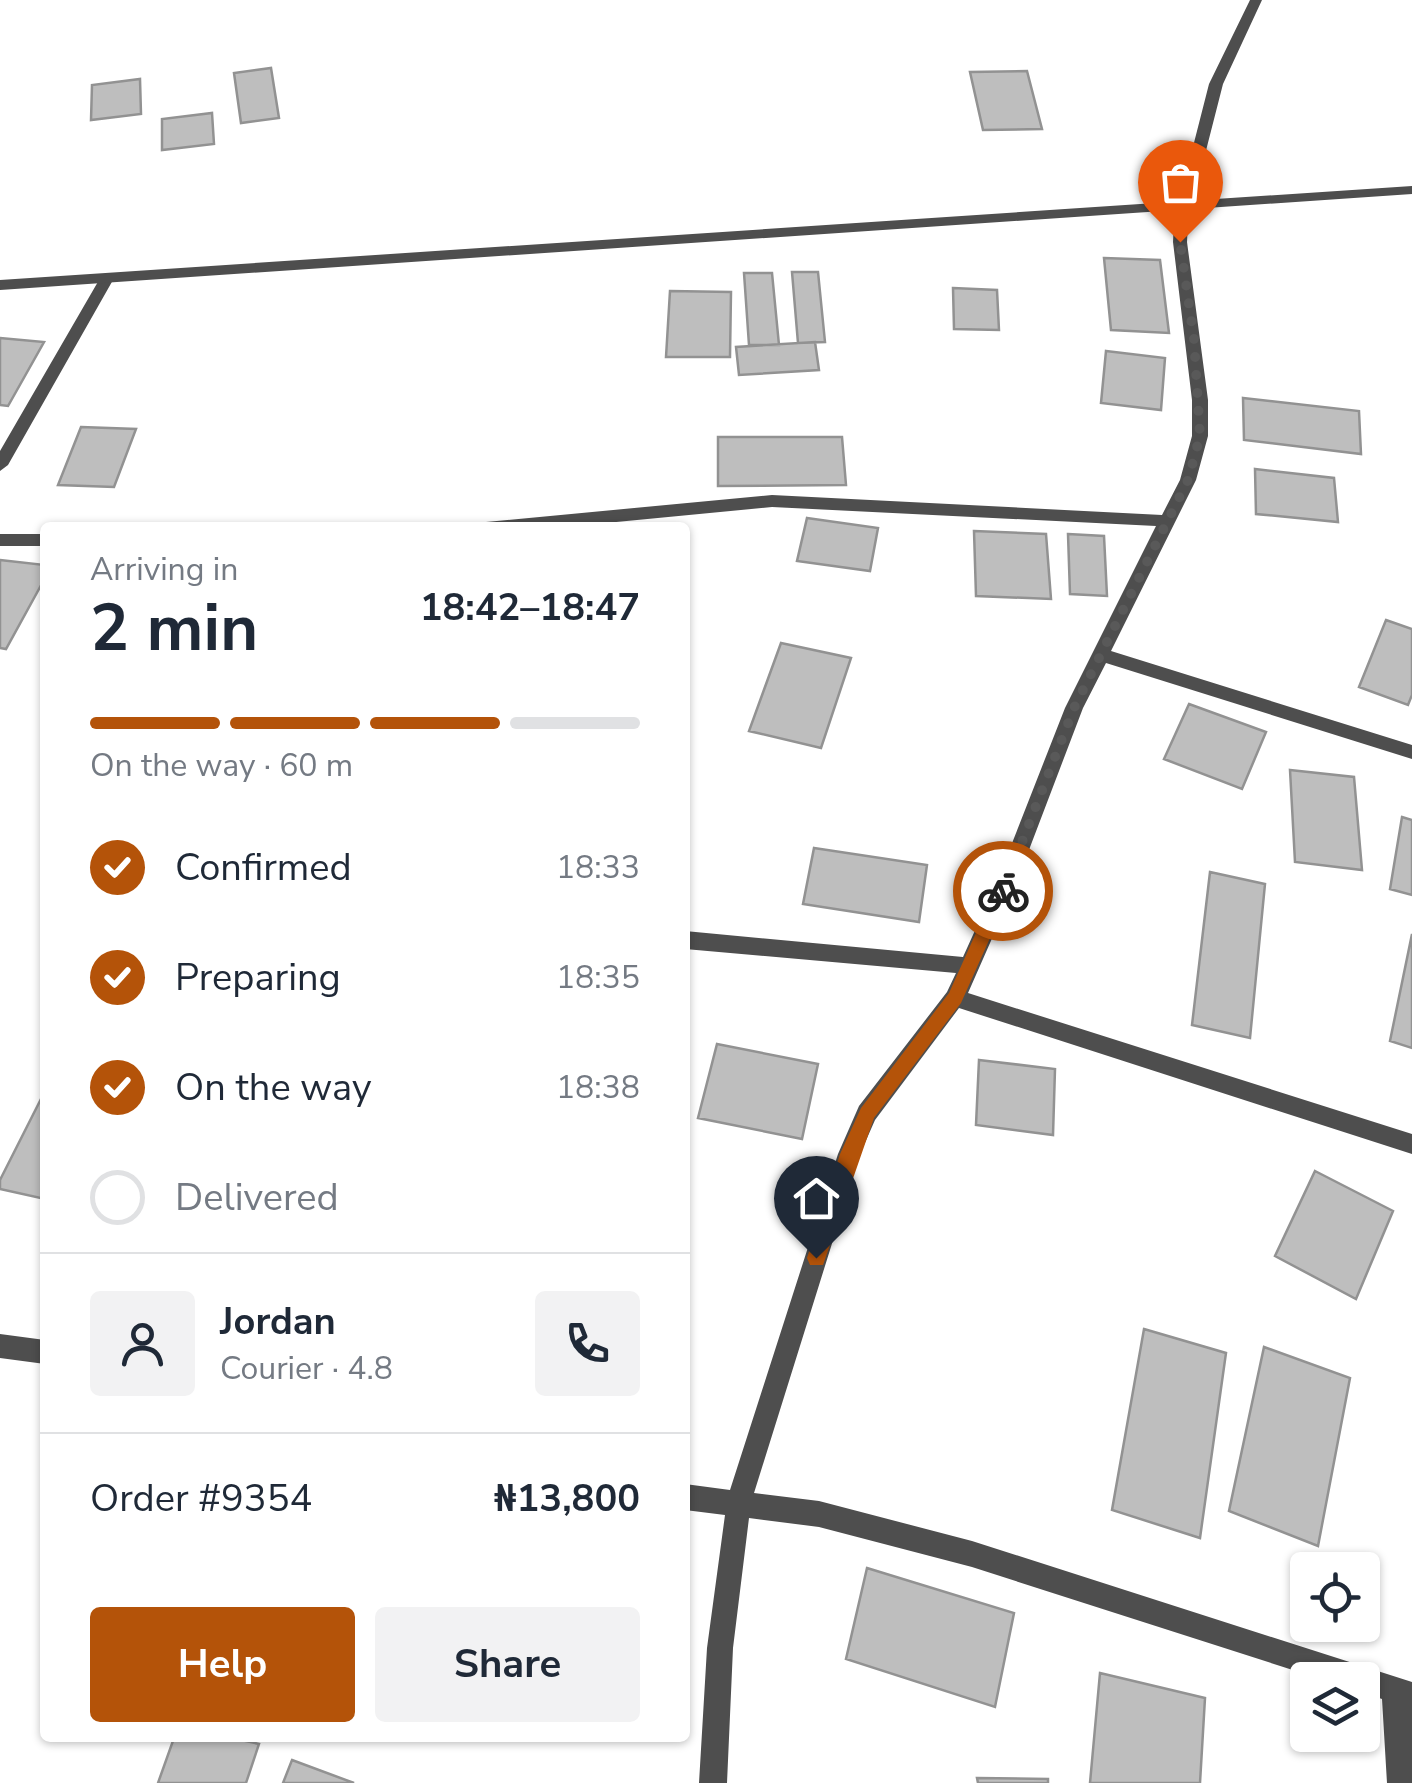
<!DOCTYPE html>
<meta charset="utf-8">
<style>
:root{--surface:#fff;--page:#f2f2f3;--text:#1f2937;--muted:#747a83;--line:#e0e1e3;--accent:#b45309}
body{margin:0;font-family:"Nunito Sans",sans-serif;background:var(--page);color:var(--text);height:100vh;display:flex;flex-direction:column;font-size:38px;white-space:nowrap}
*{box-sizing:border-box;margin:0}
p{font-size:32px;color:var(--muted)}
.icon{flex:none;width:55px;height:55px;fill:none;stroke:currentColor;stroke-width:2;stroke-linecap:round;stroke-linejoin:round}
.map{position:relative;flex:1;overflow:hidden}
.sheet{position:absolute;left:40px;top:522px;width:650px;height:1220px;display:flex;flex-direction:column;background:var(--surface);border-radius:10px;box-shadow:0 2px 8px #0004}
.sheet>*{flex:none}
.tools{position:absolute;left:1290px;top:1552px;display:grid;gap:20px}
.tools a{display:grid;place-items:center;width:90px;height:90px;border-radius:10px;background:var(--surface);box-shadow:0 2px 8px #0004;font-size:50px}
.pin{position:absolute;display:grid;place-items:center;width:85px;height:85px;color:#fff;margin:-102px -42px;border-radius:50% 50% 50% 0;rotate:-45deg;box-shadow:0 0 10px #0007}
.pin .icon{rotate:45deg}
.courier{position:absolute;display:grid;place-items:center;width:100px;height:100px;margin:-50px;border:8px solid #b45309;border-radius:50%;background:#fff;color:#222;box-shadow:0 2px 12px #0007}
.summary em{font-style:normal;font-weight:700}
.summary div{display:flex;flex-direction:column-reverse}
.summary{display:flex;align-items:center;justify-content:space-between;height:170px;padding:0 50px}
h1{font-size:65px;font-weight:700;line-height:75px}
.bar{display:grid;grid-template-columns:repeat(4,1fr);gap:15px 10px;align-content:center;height:120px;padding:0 50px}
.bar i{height:12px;border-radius:8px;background:var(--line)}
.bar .on{background:var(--accent)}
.bar p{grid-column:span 4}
.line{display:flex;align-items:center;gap:25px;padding:0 50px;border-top:2px solid var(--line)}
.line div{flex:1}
.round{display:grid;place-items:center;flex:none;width:105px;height:105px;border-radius:10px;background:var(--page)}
ol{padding:0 50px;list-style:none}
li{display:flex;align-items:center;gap:30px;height:110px}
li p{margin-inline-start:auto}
li .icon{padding:10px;border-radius:50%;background:var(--accent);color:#fff;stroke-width:4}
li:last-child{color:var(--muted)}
li i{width:55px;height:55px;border:5px solid var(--line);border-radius:50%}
.cta{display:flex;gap:20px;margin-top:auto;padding:20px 50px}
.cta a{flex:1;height:115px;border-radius:10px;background:var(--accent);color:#fff;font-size:40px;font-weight:700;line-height:115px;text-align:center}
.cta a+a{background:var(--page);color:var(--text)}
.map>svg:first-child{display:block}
</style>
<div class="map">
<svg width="1412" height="1783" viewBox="0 0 1412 1783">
<rect width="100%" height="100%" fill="#fff"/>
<!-- building -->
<path fill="#bebebe" stroke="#929292" stroke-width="2.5" d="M271,68L279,118L241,123L234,73Z
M1027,71L1042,129L983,130L970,72Z
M140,79L141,114L91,120L92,85Z
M212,113L214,144L162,150V119Z
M1104,258L1160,260L1169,333L1111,330Z
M792,272H818L825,342L798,343Z
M744,273H772L779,345H749Z
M953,288L997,290L999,330L954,329Z
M670,291L731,292L730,357H666Z
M0,338L44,342L8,406L0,405Z
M815,342L819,370L739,375L736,347Z
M1106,351L1165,358L1161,410L1101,403Z
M1243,398L1359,411L1361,454L1244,440Z
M81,427L136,429L114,487L58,485Z
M718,437H842L846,485L718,486Z
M1255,469L1334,478L1338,522L1256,514Z
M807,518L878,528L870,571L797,561Z
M974,531L1046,534L1051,599L976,596Z
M1068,534L1104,536L1107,596L1070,594Z
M0,560L45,565V578L6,649L0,648Z
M1386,620L1412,629V695L1408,705L1359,687Z
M781,643L851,658L821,748L749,731Z
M1189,704L1266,732L1242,789L1164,759Z
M1290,770L1354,777L1362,870L1295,862Z
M1402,817L1412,820V895L1390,889Z
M814,848L927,865L919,922L803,904Z
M1210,872L1265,884L1250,1038L1192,1025Z
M1412,934V1048L1390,1041Z
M717,1044L818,1064L802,1139L698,1118Z
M979,1060L1055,1069L1053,1135L976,1125Z
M45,1091V1199L0,1189V1180Z
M1315,1171L1393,1211L1356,1299L1275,1256Z
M1144,1329L1226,1353L1200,1538L1112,1510Z
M1264,1347L1350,1378L1318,1546L1229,1511Z
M867,1568L1014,1613L995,1707L846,1659Z
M1100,1673L1205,1698L1200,1783H1090Z
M174,1738H232L259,1744L246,1783H158Z
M292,1760L354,1783H283Z
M977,1778L1048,1779V1783H978Z"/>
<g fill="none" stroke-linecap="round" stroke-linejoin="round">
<!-- minor -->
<path fill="#4e4e4e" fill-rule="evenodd" d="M1250,0H1262L1223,84L1188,221L1187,242L1208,400V436L1196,480L1111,651L1412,745V759L1106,663L1083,708L1016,884L968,993L1412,1134V1154L959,1008L875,1120L860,1154L754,1493L819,1501L972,1541L1412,1682V1783H1387L1382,1699L1362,1692V1680H1324L972,1567L819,1527L749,1518L733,1648L727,1783H699L707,1648L725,1515L685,1510V1484L730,1490L838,1154L859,1106L947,992L956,973L685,949V931L963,957L996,884L1065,708L1156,526L772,507L554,528H478L486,522L772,495L1162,515L1180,480L1192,436V400L1173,242L1174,221L1209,84Z
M106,275L113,280L8,465L0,471V451L99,280Z
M0,534H45V546H0Z
M0,1334L45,1340V1364L0,1358Z"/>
<!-- tertiary -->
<path fill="#4e4e4e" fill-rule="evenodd" d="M1412,186V194L0,290V280Z"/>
</g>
<!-- route -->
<path fill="#b45309" d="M1003,884L1011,891L961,1003L874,1118L823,1265H810L807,1258L840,1154L861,1108L949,993L997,886Z"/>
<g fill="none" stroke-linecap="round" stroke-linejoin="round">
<!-- done -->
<path stroke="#595959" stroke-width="10" stroke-dasharray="0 18" d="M1003,891L1074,708L1188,480L1200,436L1194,339L1180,242"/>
</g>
</svg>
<div class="tools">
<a><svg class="icon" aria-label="locate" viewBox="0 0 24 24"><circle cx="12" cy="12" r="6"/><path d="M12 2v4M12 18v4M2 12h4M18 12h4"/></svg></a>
<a><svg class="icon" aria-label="layers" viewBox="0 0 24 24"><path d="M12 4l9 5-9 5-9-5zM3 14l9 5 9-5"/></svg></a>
</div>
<div class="pin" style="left:1180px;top:242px;background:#ea580c"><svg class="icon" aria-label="bag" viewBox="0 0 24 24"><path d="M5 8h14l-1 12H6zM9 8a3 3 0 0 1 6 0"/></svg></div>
<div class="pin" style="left:816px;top:1258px;background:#1f2937"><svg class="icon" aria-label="home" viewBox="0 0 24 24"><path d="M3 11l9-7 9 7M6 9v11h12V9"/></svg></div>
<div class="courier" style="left:1003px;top:891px"><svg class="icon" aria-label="bike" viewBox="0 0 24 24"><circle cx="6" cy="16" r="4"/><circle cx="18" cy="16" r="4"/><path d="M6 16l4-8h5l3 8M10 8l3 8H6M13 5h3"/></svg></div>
<section class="sheet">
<div class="summary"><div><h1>2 min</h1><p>Arriving in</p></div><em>18:42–18:47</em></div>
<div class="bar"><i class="on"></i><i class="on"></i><i class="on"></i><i></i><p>On the way · 60 m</p></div>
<ol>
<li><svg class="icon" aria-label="check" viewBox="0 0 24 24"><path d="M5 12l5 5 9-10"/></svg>Confirmed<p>18:33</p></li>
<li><svg class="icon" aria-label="check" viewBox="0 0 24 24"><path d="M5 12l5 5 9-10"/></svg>Preparing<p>18:35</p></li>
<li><svg class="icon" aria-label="check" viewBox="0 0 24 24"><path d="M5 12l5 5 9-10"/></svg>On the way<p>18:38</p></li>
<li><i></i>Delivered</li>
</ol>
<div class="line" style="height:180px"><a class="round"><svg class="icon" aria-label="person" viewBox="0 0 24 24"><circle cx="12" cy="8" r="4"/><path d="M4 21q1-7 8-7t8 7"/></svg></a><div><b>Jordan</b><p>Courier · 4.8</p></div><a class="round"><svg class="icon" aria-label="phone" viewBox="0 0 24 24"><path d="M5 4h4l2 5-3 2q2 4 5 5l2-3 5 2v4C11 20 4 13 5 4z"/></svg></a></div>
<div class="line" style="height:130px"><div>Order #9354</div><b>₦13,800</b></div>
<div class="cta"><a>Help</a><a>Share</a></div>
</section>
</div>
